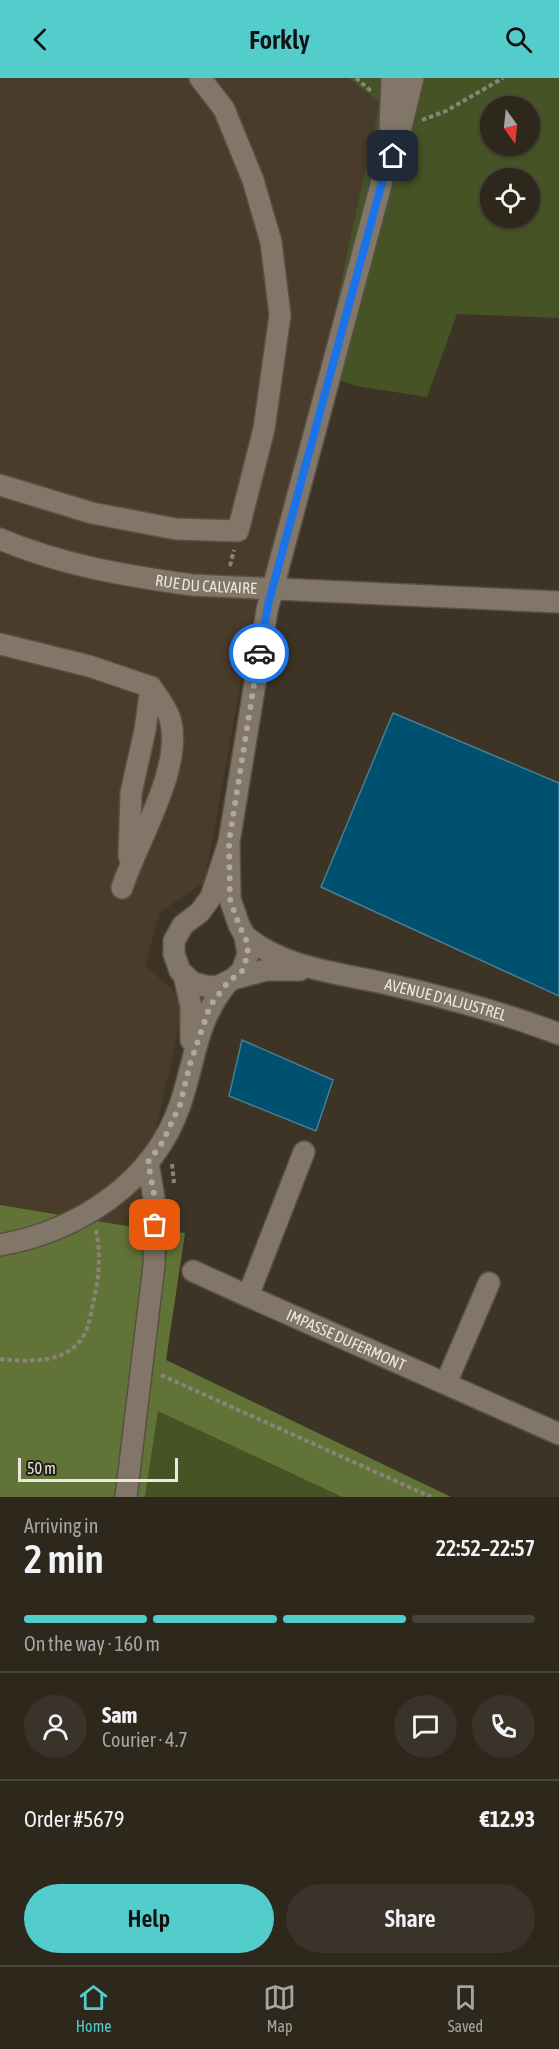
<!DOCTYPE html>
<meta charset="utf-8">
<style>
:root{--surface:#2e271c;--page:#3a3329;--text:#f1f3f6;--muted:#a7a5a3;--line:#49443b;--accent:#52cdcc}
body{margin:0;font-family:"Asap Condensed",sans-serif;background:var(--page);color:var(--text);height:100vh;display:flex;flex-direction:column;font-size:22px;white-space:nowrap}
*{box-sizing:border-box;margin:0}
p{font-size:20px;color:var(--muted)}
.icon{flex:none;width:33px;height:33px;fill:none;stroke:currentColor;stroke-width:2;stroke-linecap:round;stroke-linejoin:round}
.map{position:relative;height:1419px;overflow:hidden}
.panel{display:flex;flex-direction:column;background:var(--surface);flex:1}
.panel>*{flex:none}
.needle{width:39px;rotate:165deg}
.controls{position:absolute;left:480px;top:18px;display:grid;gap:12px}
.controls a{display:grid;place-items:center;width:60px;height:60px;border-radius:50%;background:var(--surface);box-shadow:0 2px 4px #0004,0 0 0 2px var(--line);font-size:30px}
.scale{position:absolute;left:18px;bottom:15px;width:160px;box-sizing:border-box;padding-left:6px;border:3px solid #ece6de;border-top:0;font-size:16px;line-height:21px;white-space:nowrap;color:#ece6de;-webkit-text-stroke:4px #201c16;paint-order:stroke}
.pin{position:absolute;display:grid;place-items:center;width:51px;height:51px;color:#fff;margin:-26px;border-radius:12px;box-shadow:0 3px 9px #0006}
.courier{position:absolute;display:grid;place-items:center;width:60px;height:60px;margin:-30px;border:4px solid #1a73e8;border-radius:50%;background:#fff;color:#222;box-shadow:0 2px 8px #0007}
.overview em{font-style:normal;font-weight:600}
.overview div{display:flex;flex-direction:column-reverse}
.overview{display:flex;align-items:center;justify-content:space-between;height:102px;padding:0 24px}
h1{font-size:39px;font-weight:600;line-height:45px}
.bar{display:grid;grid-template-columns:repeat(4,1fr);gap:9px 6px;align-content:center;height:72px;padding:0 24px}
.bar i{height:8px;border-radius:4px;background:var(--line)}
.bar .on{background:var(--accent)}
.bar p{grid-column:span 4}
.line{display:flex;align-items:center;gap:15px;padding:0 24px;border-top:2px solid var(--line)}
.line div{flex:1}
.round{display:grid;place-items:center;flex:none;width:63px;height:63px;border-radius:32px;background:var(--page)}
.button{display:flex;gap:12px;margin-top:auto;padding:12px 24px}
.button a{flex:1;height:69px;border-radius:36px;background:var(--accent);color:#111;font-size:24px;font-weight:600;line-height:69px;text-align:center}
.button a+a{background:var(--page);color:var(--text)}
header{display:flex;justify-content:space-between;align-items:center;height:78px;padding:0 24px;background:var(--accent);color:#111;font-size:27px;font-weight:600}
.tab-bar{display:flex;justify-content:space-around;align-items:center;height:84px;border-top:2px solid var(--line);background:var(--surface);font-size:16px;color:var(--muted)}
.tab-bar a{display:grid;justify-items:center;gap:3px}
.tab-bar .on{color:var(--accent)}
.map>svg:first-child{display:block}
</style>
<header><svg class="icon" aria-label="back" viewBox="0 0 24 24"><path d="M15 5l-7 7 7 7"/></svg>Forkly<svg class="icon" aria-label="search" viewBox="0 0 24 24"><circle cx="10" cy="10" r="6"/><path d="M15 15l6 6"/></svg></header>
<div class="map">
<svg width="559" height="1419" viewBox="0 0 559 1419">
<rect width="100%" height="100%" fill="#3d3426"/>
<!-- built -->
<path fill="#493c2a" d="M0,0H348L381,24L321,296L251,546L205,804L160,834L145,887L182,921L175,969L133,1149L0,1127Z"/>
<!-- green -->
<path fill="#465425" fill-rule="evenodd" d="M348,0H559V240L457,236L427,319L356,308L321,296L380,24ZM490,28H530V68H490ZM490,100H530V140H490Z
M158,1332L342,1419H145Z"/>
<!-- forest -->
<path fill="#627338" d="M0,1127L133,1149L185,1155L166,1282L451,1419H342L158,1333L145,1419H0Z"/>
<!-- water -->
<path fill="#005070" stroke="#477d91" stroke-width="1.5" d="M393,635L559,705V918L321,809Z
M242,962L333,1002L316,1053L229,1018Z"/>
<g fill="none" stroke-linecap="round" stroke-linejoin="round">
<!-- minor casing -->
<g stroke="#575044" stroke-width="24">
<g id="minor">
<path d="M400,53L413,0"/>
<path d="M0,407L92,435L176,451L238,453L264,351L280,237L271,164L253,102L224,31L200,0"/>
<path id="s1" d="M0,461C61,487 127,498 192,507L559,524"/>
<path d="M0,566L89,588L151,609C157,618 167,630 170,641C184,689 137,763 122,810"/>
<path d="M229,764L230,821L239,847L245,858L248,876L242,893L233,901L217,909L205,908L193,905L180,893L174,876V863L183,847L200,834L211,819L229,764L267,532L381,107L390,54L392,0"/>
<path d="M129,778L131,715L145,652L151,609"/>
<path id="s2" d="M245,858C286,892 342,895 392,907C448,920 505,935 559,956"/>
<path d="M184,897L191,928V962"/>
<path d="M233,901L266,892H300"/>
<path id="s3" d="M304,1074L248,1218L559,1356"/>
<path d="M0,1167C78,1153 153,1105 180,1027C196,981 195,944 228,904"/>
<path d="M193,1193L248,1218"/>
<path d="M446,1305L489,1205"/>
<path d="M126,1419L154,1187L155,1127L148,1084"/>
</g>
</g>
<!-- path -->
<path stroke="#8a8377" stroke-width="4" stroke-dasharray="4.5 3" stroke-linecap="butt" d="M356,0L371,13
M422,42L446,33L503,0
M230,488L234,472
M172,1086L174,1105
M0,1281C28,1284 68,1286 84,1257C90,1246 91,1233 94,1221C99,1199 101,1175 96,1152
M161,1297L431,1419"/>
<!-- minor -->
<use href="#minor" stroke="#817667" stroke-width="21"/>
</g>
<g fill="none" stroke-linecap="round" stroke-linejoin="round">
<!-- done -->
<path stroke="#afa89e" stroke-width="6" stroke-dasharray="0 10.8" d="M155,1147L156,1127L148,1084L162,1065L180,1027L190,986L210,928L228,904L242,893L248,876L247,864L239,847L230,821L229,764L259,575"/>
<!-- route -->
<path stroke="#1a73e8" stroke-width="8" d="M259,575L269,523L375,130L381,108L393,78"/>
</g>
<g text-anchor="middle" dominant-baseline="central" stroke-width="4.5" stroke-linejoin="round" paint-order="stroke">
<!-- street labels -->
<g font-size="16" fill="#ece6de" stroke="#201c16">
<text stroke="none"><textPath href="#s1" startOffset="212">RUE DU CALVAIRE</textPath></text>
<text stroke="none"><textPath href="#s2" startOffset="212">AVENUE D'ALJUSTREL</textPath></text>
<text stroke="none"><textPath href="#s3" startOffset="262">IMPASSE DUFERMONT</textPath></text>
</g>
</g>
</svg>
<div class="controls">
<a><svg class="needle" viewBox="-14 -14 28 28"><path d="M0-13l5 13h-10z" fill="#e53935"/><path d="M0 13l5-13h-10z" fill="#a7a5a3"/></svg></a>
<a><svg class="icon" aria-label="locate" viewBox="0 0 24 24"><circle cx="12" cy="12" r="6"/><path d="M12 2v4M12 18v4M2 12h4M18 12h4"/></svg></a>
</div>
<div class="scale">50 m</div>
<div class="pin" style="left:155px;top:1147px;background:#ea580c"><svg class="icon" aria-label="bag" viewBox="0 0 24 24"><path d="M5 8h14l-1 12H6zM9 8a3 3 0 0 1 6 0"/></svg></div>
<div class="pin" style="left:393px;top:78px;background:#1f2937"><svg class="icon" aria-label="home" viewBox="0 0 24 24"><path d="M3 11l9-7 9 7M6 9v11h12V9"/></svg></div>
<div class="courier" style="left:259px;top:575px"><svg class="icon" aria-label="car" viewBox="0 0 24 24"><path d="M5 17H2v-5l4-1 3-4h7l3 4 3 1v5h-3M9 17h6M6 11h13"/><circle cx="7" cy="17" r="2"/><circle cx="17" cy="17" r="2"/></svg></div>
</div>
<section class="panel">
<div class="overview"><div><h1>2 min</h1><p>Arriving in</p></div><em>22:52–22:57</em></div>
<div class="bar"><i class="on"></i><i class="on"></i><i class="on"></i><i></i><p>On the way · 160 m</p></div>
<div class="line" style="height:108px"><a class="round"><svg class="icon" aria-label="person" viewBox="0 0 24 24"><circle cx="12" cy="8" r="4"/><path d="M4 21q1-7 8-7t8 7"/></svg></a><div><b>Sam</b><p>Courier · 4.7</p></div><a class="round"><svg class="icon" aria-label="chat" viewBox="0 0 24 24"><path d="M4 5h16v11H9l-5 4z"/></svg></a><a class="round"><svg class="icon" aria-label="phone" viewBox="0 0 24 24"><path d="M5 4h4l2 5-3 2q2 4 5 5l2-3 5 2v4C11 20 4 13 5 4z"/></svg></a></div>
<div class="line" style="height:78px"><div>Order #5679</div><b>€12.93</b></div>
<div class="button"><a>Help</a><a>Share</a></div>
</section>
<nav class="tab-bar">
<a class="on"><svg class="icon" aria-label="home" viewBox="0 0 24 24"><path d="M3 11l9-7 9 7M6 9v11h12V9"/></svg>Home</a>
<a><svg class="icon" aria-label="map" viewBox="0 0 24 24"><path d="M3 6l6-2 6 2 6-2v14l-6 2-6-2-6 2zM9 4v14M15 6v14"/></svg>Map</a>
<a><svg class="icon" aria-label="saved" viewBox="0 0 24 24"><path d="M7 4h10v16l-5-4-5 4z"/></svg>Saved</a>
</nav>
